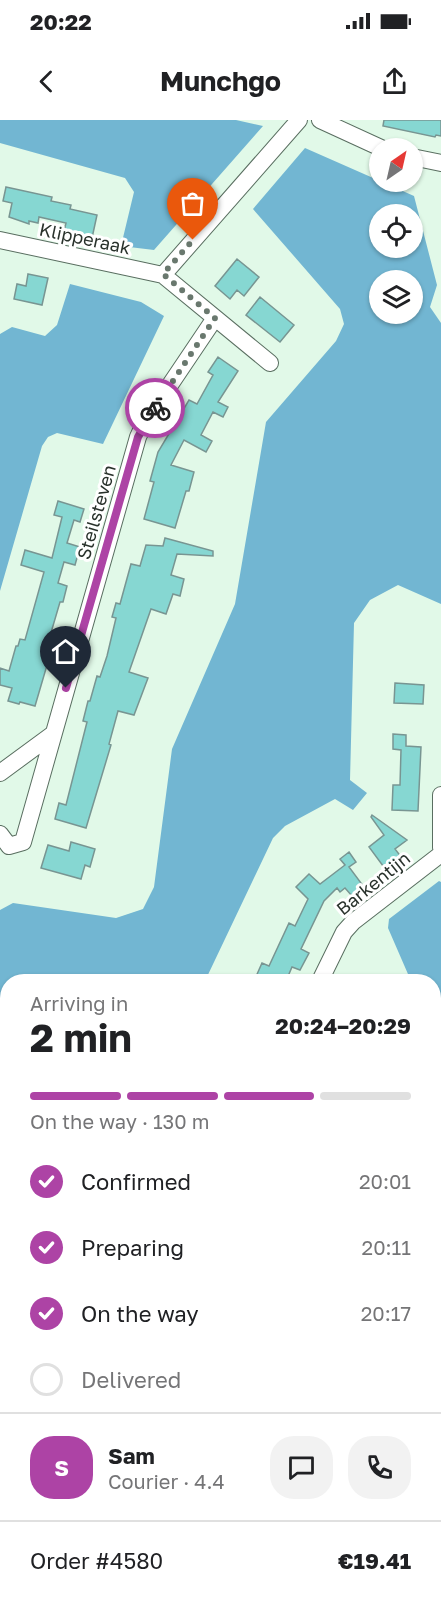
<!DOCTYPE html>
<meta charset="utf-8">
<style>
:root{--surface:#fff;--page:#f2f2f2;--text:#202124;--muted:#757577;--line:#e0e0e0;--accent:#ad43a5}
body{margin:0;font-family:"Golos Text",sans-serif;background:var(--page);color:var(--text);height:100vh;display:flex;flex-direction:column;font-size:22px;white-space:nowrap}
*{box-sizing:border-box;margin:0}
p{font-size:20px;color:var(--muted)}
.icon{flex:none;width:33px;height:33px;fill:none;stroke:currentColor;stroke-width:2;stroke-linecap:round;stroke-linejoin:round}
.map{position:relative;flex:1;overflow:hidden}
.drawer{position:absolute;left:0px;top:854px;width:441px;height:638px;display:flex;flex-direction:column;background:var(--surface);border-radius:24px 24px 0 0;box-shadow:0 2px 4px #0004}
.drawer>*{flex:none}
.needle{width:39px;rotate:34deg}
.buttons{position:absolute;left:369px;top:18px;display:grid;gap:12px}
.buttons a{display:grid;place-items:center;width:54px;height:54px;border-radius:50%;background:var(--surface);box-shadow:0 2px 4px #0004;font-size:30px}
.pin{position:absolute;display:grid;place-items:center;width:51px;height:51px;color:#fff;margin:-62px -26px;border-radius:50% 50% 50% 0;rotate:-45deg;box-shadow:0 0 6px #0007}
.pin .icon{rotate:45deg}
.courier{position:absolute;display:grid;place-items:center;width:60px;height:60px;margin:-30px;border:4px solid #ad43a5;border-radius:50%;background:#fff;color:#222;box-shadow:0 2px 8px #0007}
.summary em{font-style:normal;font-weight:700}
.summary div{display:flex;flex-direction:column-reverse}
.summary{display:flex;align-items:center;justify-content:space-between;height:102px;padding:0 30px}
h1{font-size:39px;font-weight:700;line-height:45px}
.bar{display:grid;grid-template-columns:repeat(4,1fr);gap:9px 6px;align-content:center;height:72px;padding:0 30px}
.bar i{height:8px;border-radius:4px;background:var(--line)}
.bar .active{background:var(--accent)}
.bar p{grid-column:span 4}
.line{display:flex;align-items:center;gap:15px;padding:0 30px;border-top:2px solid var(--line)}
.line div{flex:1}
.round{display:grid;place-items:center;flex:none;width:63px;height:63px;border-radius:24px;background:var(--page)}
ol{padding:0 30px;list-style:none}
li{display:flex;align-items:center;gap:18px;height:66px}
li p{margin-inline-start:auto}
li .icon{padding:6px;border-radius:50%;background:var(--accent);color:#fff;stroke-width:4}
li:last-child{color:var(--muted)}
li i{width:33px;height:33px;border:3px solid var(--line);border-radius:50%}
.status{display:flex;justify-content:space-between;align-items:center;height:42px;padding:0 30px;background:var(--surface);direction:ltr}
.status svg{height:16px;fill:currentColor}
header{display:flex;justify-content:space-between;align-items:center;height:78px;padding:0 30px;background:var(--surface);font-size:27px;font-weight:700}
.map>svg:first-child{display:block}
</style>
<div class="status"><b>20:22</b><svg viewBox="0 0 49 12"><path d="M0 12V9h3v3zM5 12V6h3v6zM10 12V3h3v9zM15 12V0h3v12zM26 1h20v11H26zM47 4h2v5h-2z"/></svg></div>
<header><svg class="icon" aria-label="back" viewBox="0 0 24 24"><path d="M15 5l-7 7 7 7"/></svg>Munchgo<svg class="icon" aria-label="share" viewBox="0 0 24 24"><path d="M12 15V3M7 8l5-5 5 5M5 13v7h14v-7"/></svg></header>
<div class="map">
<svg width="441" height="1490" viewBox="0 0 441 1490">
<rect width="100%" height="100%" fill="#e1f9e8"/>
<!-- green -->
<path fill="#f8e0ad" d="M436,1204L441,1207V1340L434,1335V1205Z"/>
<!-- water -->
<path fill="#72b6d2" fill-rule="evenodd" d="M0,0H236L263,6L154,130L121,126L134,72L125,58L0,23Z
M305,28L414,76L437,165L430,187L441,203V484L398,465L370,480L354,503L350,660L367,673L353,690L335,679L285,706L273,718L205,861H8V1484H434V1335L441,1340V1490H0V790L13,783L116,798L143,789L154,767L172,629L235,484L266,302L336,221L344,204L340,189L253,89ZM380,94H412V128H380ZM412,160V194H380V160Z
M70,164L141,182L164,196L103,324L57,313L48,317L42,326L0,471V214L12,207L45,216L57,205Z
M439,761L441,762V1207L434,1204V861H411L388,808L389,799Z"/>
<!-- building -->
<path fill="#86d7d2" stroke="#789592" stroke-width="1.5" d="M384,0H441V16L436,15L435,17L383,6Z
M6,67L52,77L51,81L71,85L70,89L97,95L92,118L64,111L66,103L39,97L38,103L29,101V104L9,97L12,83L3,81Z
M237,139L259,157L244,176L237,170L230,179L215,166Z
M28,154L48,158L42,185L14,179L17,164L26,166Z
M260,177L294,205L280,222L246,195Z
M218,237L238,251L218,282L228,287L223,297L213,292L201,315L212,321L206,332L184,320L171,345L194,352L189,371H186L175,408L144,399L154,362L150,361L158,332L189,280L197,284L213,255L208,252Z
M58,381L84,389L80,402L74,400L67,423L80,427L75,445L64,442L58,463L67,466L63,482H60L45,533L50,535L35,586L20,582L19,584L8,581L12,568L0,565V548L9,551L16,526H18L20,519L25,520L44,452L21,445L25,430L52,438L62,397L54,395Z
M165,418L213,431V436L177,434L171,455L184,459L180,476L173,474L166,494L151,489L129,552L148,558L134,595L118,591L109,624L111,625L86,708L55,699L59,683L66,685L87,602L83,601L88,581H90L97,556L100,557L107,536L116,498L112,497L116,483L120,484L131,444L140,446L146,425L163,426Z
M395,563L424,565L423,584L394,583Z
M393,614L406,615V626L421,627L418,691L392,690L393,665H400L401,630L393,629Z
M372,695L407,720L395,729L402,738L386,750L369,727L384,715L371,697Z
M71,722L95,729L90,747L85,745L81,759L41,748L48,725L69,731Z
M349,732L356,742L349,747L364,767L352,776L345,768L340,772L337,768L324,781L301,829L309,833L300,850L292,847L286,861H254L262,843L269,846L289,803L295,806L308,779L296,767L309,754L320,764L345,745L340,739Z"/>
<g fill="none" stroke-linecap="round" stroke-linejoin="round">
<!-- minor casing -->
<g stroke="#596e60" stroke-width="18">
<path id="minor" d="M320,0L381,28
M412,37L441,43
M0,120L163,155L270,243
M163,155L299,0
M0,653L53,614
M441,675V728
M0,714L9,726L23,722L138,317L145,302L215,198
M320,861L344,812L353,802L441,734"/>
</g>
<!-- minor -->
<use href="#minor" stroke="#fff" stroke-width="16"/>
</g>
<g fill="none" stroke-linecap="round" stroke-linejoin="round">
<!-- done -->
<path stroke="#69786e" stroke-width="6" stroke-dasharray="0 10.8" d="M155,288L215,198L163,154L193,120"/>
<!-- route -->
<path stroke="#ad43a5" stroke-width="8" d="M66,568L138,317L155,288"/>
</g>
<g text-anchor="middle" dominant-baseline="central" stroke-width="6" stroke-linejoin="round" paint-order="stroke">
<!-- street labels -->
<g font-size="18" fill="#29322c" stroke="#fff">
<text transform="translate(85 118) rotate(12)">Klipperaak</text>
<text transform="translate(96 392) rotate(-74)">Steilsteven</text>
<text transform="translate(373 763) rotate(-39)">Barkentijn</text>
</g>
</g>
</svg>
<div class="buttons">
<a><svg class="needle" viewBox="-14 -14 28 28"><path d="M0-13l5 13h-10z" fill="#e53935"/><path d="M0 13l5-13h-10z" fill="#757577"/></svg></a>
<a><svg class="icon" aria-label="locate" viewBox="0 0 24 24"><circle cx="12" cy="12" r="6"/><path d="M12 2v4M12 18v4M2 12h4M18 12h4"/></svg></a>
<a><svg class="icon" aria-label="layers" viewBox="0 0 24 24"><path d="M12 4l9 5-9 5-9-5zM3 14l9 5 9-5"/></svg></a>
</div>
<div class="pin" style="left:193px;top:120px;background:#ea580c"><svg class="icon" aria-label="bag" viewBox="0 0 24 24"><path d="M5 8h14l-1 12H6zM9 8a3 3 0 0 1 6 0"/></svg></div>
<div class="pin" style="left:66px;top:568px;background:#1f2937"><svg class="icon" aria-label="home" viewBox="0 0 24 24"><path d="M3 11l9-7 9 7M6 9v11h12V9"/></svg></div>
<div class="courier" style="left:155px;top:288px"><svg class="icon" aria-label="bike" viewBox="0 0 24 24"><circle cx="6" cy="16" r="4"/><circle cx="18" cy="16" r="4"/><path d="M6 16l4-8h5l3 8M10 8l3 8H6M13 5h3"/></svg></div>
<section class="drawer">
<div class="summary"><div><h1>2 min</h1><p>Arriving in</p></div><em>20:24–20:29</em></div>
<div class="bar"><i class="active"></i><i class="active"></i><i class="active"></i><i></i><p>On the way · 130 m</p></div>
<ol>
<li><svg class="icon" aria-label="check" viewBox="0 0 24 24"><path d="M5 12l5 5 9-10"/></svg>Confirmed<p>20:01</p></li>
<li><svg class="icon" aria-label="check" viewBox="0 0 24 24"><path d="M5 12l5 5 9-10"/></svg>Preparing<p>20:11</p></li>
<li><svg class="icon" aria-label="check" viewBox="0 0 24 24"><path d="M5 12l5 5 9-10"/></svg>On the way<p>20:17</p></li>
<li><i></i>Delivered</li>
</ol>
<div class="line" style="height:108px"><b class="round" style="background:var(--accent);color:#fff">S</b><div><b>Sam</b><p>Courier · 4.4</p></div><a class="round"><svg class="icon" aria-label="chat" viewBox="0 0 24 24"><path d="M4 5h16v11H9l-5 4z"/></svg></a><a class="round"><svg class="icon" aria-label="phone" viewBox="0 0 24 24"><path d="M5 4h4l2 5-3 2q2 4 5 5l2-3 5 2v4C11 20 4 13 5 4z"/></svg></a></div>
<div class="line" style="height:78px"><div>Order #4580</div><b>€19.41</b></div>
</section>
</div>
